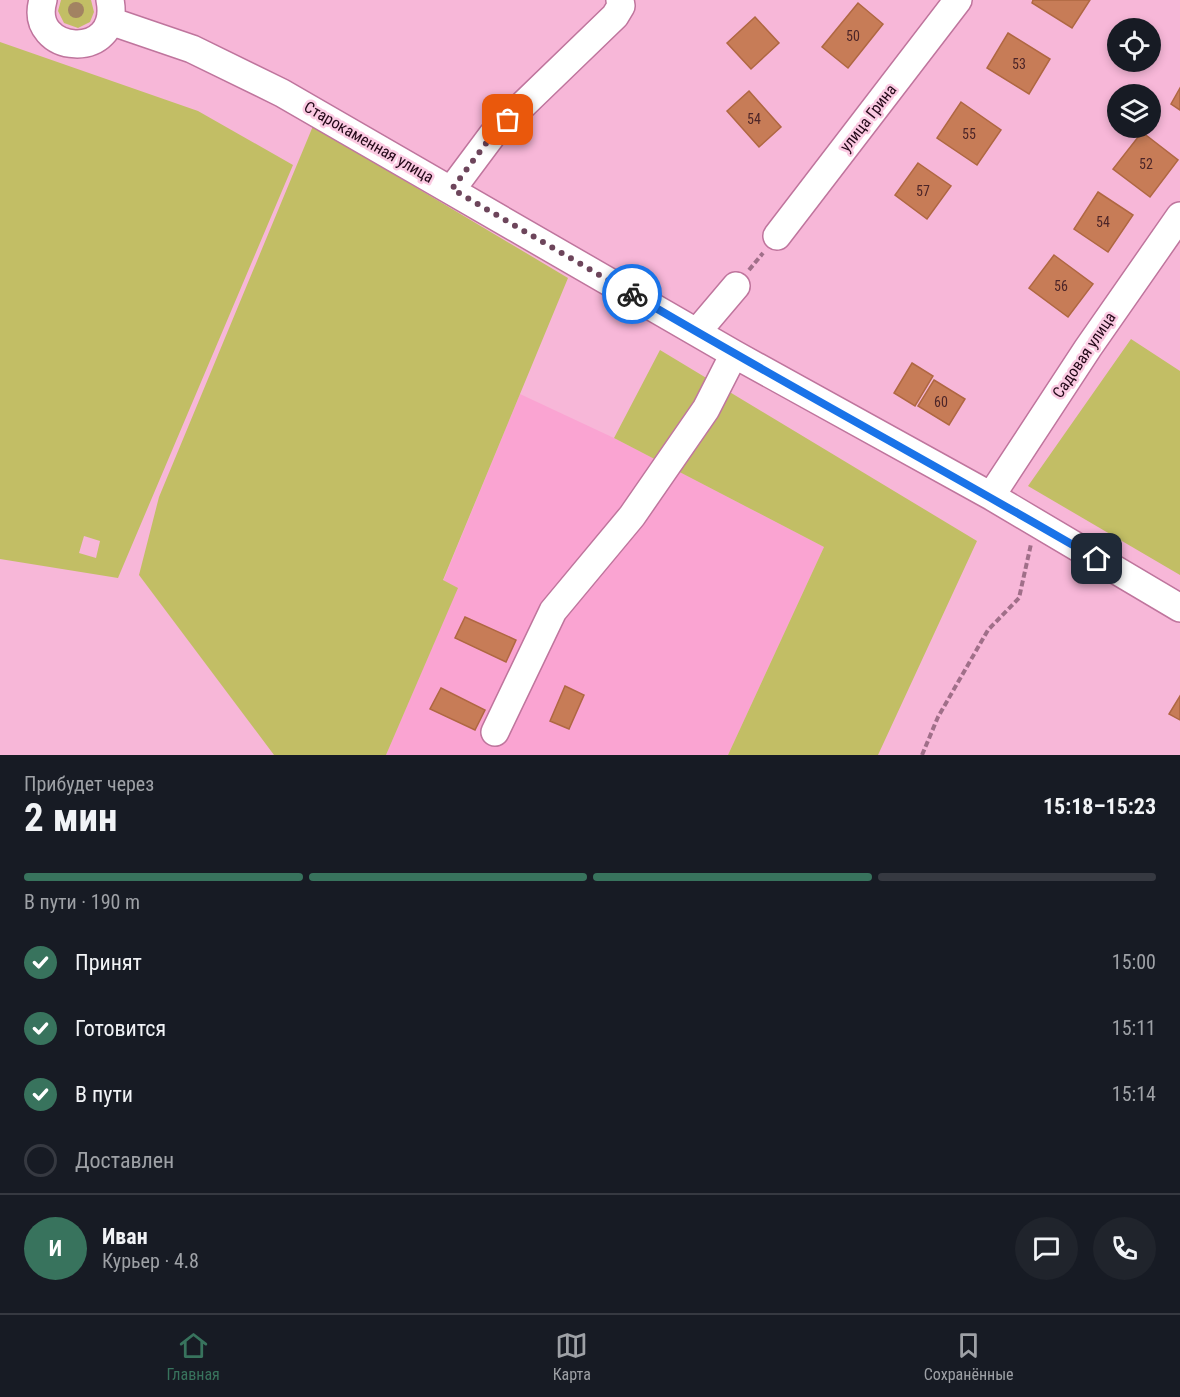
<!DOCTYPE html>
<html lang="ru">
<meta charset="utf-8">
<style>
:root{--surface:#171b24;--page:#20242c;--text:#f1f3f6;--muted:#9ea1a6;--line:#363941;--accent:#38735d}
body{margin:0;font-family:"Roboto Condensed",sans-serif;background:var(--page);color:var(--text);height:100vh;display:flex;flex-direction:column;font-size:22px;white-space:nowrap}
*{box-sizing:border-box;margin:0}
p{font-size:20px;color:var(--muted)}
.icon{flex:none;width:33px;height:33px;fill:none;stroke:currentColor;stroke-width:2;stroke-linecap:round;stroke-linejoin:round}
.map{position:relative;height:755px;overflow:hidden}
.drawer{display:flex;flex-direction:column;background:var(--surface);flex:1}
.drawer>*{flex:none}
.tools{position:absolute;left:1107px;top:18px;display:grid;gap:12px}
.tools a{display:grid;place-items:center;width:54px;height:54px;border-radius:50%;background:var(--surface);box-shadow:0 3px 9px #0003;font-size:30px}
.pin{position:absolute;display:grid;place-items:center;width:51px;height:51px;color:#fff;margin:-26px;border-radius:12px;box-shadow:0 3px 9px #0006}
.courier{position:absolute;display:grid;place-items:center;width:60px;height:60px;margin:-30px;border:4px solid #1a73e8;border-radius:50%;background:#fff;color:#222;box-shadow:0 2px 8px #0007}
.headline em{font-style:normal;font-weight:700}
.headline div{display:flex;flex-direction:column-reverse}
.headline{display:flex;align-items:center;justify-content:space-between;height:102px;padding:0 24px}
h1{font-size:39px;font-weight:700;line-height:45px}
.bar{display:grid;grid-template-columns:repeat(4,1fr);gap:9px 6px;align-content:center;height:72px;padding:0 24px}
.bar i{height:8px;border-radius:4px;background:var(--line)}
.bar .on{background:var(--accent)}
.bar p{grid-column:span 4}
.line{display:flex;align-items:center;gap:15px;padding:0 24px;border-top:2px solid var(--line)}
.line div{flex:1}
.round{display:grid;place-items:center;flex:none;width:63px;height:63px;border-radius:32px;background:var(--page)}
ol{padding:0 24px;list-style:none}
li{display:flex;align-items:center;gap:18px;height:66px}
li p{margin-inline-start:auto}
li .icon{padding:6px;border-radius:50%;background:var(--accent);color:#fff;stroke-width:4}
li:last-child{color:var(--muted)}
li i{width:33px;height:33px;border:3px solid var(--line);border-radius:50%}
.menu{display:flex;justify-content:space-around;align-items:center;height:84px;border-top:2px solid var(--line);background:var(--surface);font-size:16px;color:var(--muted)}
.menu a{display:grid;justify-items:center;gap:3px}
.menu .on{color:var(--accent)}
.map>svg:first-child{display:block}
</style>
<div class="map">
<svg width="1180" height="755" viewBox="0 0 1180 755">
<rect width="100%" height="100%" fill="#f7b7d8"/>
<!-- built -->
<path fill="#faa4d2" d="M520,394L614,438L824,547L728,755H386L457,589L443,581Z"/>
<!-- green -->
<path fill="#c2be65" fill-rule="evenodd" d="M61,0H91L94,12L90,22L78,28L64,23L58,11Z
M0,42L198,111L293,165L118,578L0,559ZM84,536L100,541L96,558L79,553Z
M313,126L568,278L443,580L458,588L386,755H274L139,575L159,497Z
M1131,339L1180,371V575L1028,486Z
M660,350L977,541L878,755H728L824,547L614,438Z"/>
<!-- building -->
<path fill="#c77c57" stroke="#af6742" stroke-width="1.5" d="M1033,0H1090L1072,28L1032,3Z
M858,3L883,24L848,68L822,47Z
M755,17L779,43L751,69L727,43Z
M1008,33L1050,59L1029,94L987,68Z
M1180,88V110L1171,104Z
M749,91L781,127L759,147L727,111Z
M961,102L1001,130L977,165L937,138Z
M1142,132L1178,160L1150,197L1113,169Z
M918,163L951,186L927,219L895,195Z
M1098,192L1133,215L1108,252L1074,229Z
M1054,255L1093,284L1068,317L1029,288Z
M912,363L933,376L915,406L894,393Z
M934,380L965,399L949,425L918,406Z
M465,617L516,640L506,662L455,638Z
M565,686L584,695L569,729L550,721Z
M441,688L485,710L475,730L430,709Z
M1180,696V720L1169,714Z"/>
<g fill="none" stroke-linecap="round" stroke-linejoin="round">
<!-- minor casing -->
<g stroke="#bf759d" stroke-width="30">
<path id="minor" d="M43,0C27,55 122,62 110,0
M110,21L192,49L282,93L734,354L991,496L1180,608
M452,189L493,134L615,16L621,6L620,0
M777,236L958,0
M697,332L736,286
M991,496L1088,348L1180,216
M495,732L553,611L632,516L706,409L734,354"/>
</g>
<!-- path -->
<path stroke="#a06f89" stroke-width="4" stroke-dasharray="6 3" stroke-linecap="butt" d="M749,270L763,253
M922,755L938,717L988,630L1019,598L1031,544"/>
<!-- minor -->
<use href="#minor" stroke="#fff" stroke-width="27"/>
</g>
<!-- trees -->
<circle fill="#a28362" cx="76" cy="10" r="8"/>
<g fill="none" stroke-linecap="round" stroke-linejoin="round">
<!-- done -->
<path stroke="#6d455b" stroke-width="6" stroke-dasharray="0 10.8" d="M508,120L493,134L452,189L632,294"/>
<!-- route -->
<path stroke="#1a73e8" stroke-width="8" d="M632,294C786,385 943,469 1097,559"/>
</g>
<g text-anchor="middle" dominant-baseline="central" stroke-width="5" stroke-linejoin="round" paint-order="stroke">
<!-- number labels -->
<g font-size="14" fill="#4c2528">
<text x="853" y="36">50</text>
<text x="1019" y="64">53</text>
<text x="754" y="119">54</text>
<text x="969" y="134">55</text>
<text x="1146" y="164">52</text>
<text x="923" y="191">57</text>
<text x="1103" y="222">54</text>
<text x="1061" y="286">56</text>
<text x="941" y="402">60</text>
</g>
<!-- street labels -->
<g font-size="16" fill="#230818" stroke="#fbcae2">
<text transform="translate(868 118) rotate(-52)">улица Грина</text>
<text transform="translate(369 142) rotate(30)">Старокаменная улица</text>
<text transform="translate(1084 355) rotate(-56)">Садовая улица</text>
</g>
</g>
</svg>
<div class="tools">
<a><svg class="icon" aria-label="locate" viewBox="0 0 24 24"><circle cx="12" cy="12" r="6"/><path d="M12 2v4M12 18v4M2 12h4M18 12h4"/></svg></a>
<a><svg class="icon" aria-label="layers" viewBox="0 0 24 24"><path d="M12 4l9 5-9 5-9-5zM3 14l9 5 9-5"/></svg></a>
</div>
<div class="pin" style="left:508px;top:120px;background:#ea580c"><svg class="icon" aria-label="bag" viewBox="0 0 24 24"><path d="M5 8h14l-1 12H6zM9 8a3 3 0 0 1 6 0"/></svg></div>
<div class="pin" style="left:1097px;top:559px;background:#1f2937"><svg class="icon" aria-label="home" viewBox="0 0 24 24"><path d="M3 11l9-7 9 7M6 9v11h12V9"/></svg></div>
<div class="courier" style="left:632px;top:294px"><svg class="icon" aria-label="bike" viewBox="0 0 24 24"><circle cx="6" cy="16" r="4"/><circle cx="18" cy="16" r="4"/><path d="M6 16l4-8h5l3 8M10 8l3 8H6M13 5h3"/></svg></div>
</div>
<section class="drawer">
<div class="headline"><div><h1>2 мин</h1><p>Прибудет через</p></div><em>15:18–15:23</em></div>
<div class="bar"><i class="on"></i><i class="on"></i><i class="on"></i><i></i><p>В пути · 190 m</p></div>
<ol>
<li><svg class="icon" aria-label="check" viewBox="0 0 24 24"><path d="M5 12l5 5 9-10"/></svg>Принят<p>15:00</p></li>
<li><svg class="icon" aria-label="check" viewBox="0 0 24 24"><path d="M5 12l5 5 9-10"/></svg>Готовится<p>15:11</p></li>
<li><svg class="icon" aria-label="check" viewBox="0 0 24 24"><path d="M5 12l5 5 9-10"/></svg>В пути<p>15:14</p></li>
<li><i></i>Доставлен</li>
</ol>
<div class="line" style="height:108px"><b class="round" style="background:var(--accent);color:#fff">И</b><div><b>Иван</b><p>Курьер · 4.8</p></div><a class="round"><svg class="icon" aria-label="chat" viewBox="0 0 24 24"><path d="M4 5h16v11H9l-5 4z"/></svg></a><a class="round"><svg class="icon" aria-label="phone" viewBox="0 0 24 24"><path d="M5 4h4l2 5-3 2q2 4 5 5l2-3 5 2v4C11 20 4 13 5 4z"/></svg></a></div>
</section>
<nav class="menu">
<a class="on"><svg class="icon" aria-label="home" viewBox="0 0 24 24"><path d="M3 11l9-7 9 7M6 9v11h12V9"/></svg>Главная</a>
<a><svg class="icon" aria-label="map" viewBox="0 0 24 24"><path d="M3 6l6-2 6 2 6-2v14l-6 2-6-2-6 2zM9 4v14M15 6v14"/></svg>Карта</a>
<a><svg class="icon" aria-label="saved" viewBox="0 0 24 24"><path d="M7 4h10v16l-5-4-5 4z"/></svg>Сохранённые</a>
</nav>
